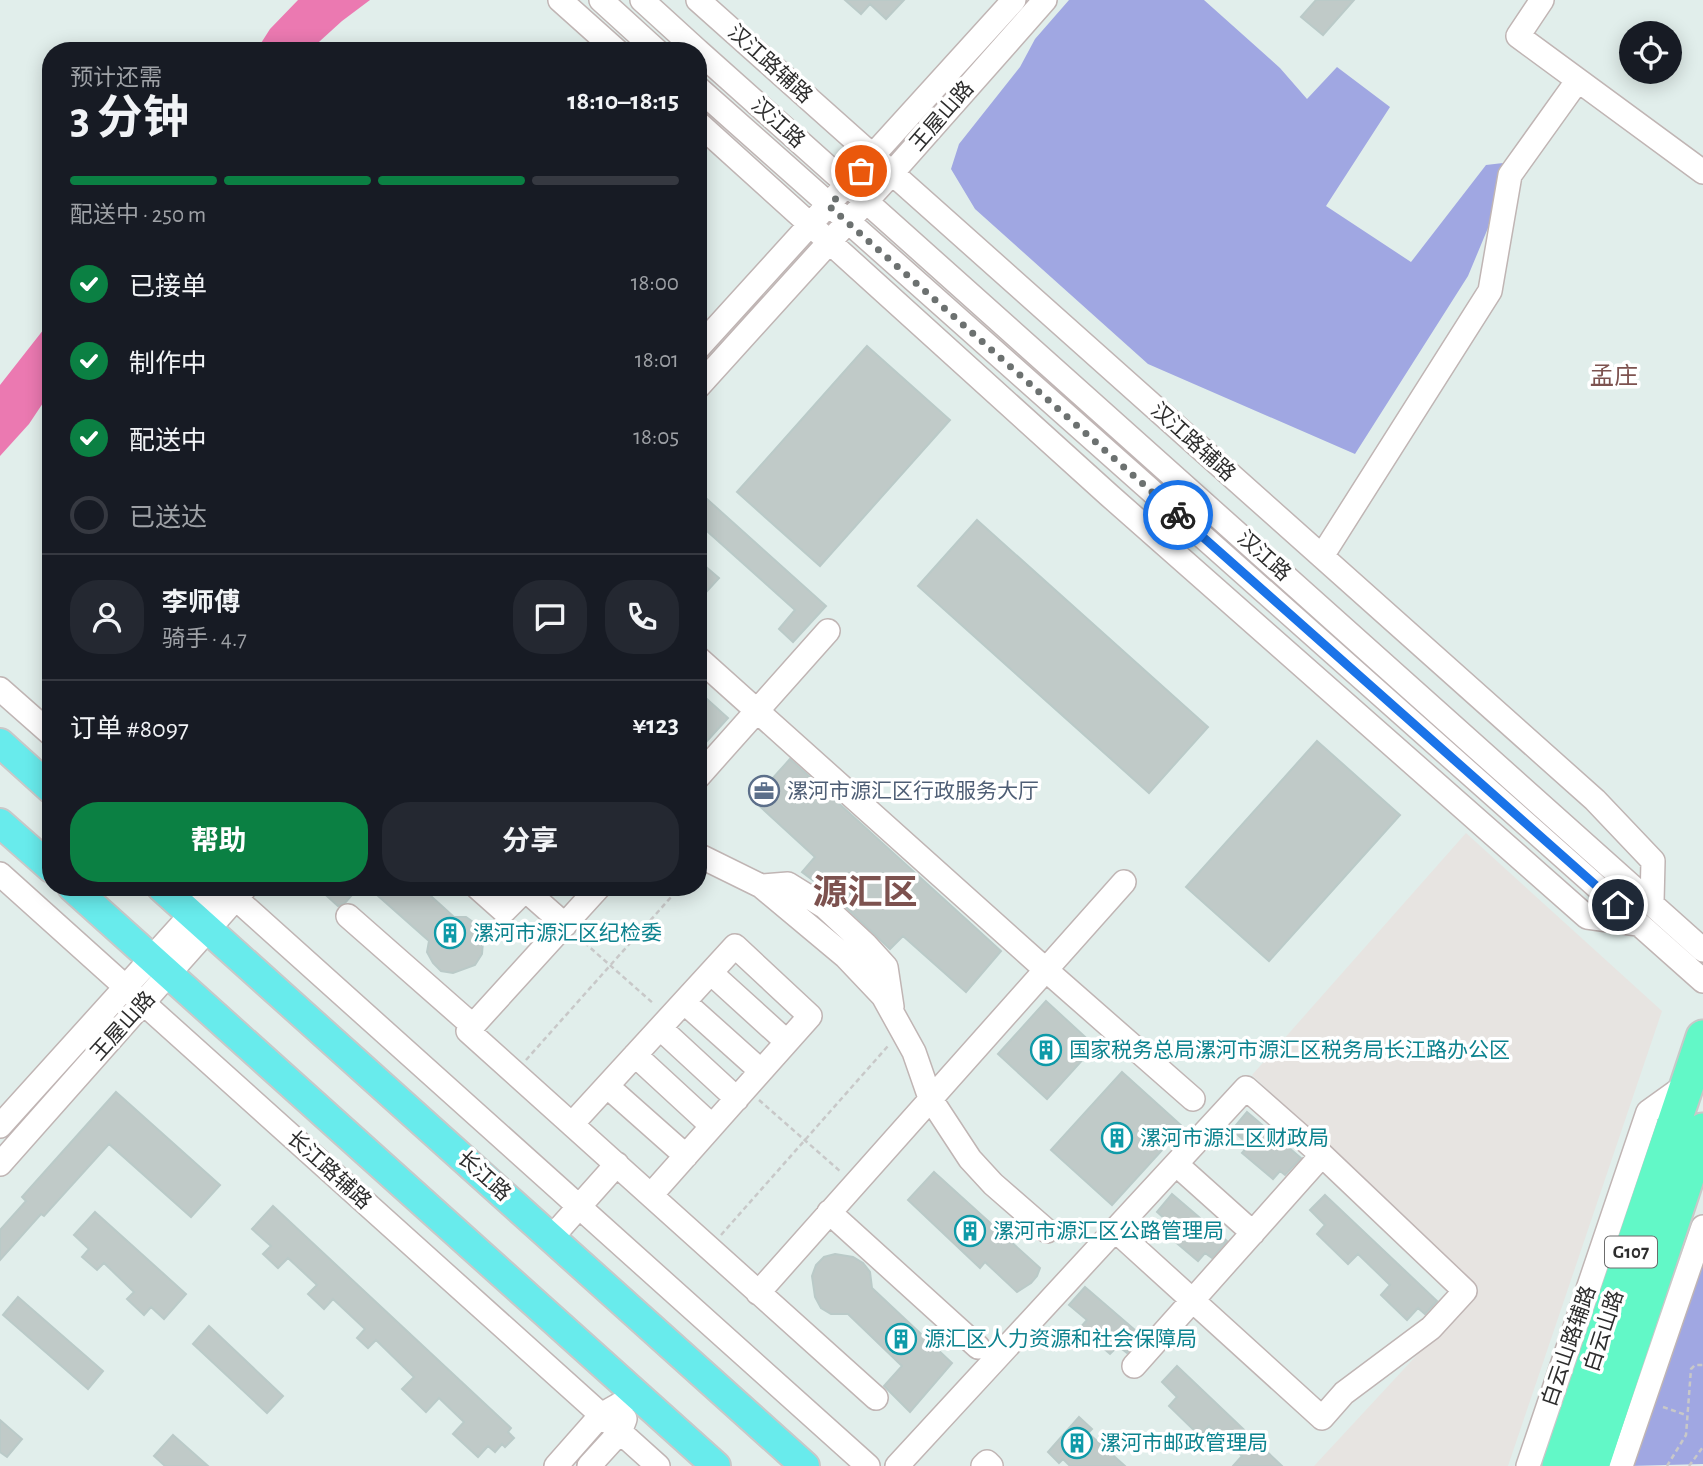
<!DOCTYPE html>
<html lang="zh">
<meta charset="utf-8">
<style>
:root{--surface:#171b24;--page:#242831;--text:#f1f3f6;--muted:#9ea1a6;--line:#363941;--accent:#0b8043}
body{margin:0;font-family:"Alegreya Sans","Noto Sans SC",sans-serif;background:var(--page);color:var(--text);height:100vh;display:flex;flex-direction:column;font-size:26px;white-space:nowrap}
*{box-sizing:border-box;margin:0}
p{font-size:23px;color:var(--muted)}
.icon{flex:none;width:38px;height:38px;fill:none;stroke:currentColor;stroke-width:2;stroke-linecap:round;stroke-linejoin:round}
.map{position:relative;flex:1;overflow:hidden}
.details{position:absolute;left:42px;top:42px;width:665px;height:854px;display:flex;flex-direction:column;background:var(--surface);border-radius:28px;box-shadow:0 4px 18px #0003}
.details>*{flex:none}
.buttons{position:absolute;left:1619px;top:21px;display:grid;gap:14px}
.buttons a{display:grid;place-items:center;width:63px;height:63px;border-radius:50%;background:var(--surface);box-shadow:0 4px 18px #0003;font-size:35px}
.pin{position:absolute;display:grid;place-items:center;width:60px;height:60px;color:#fff;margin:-30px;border:4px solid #fff;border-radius:50%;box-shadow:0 2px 7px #0007}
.courier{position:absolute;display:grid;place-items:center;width:70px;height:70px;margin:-35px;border:5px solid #1a73e8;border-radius:50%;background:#fff;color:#222;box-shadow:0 2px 9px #0007}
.headline em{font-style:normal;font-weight:700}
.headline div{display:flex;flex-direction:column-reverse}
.headline{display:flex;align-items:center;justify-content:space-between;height:119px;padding:0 28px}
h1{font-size:46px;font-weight:700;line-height:52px}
.bar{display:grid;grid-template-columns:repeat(4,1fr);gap:10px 7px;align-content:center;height:84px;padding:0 28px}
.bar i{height:9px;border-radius:5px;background:var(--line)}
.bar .active{background:var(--accent)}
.bar p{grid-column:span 4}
.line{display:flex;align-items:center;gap:18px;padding:0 28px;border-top:2px solid var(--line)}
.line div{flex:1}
.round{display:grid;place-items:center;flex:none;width:74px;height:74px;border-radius:28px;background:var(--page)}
ol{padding:0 28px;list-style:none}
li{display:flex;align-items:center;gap:21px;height:77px}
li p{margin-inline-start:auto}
li .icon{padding:7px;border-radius:50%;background:var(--accent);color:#fff;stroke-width:4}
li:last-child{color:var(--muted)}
li i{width:38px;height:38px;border:4px solid var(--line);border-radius:50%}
.button{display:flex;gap:14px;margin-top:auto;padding:14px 28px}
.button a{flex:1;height:80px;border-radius:28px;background:var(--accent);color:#fff;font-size:28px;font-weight:700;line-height:80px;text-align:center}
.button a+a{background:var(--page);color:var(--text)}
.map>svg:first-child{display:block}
</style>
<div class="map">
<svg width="1703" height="1466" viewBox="0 0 1703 1466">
<rect width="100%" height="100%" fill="#e1eeeb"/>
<!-- industrial -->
<path fill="#e7e4e1" d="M1466,833L1662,1011L1508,1466H1314L1479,1288L1252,1075Z"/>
<!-- green -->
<path fill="#a0a7e2" d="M1069,0H1204L1280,68L1307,99L1337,67L1390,107L1326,206L1411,262L1486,165L1503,163L1488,228L1468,276L1355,454L1148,364L975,209L951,169L959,144L1020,67L1035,39Z
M1703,1251V1464L1629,1466Z"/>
<!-- water -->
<path fill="#eb79b1" d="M298,0H370L342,21L309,51H256L270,29Z
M51,320V391L29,424L0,456V385Z"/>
<!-- building -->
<path fill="#c0cac8" stroke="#bacac8" stroke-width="2" d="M845,0H904L886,19L870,4L861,14Z
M1316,0H1354L1323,35L1301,17Z
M867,346L950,420L820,566L737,492Z
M698,491L826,606L793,642L779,629L795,610L698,523Z
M977,520L1208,727L1149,793L918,586Z
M698,560L719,578L698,601Z
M698,691L728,718L698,751Z
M1317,741L1400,815L1269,961L1186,887Z
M790,759L1001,951L966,992L903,936L890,949L835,897L802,872L815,857L753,800Z
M317,887H359L345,903L338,906Z
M368,887H421L454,917H466L477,925L483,941L482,954L475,965L453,973L441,971L433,963L427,952L429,941Z
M1046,1001L1095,1046L1047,1099L998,1054Z
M1122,1072L1183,1127L1112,1205L1051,1150Z
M116,1092L220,1185L191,1217L109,1144L44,1216L41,1214L0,1260V1230L26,1201L22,1197Z
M1247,1112L1301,1158L1285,1175L1280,1171L1273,1179L1242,1153L1249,1145L1232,1130Z
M934,1172L1040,1268L1037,1276L1031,1283L1017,1292L985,1262L980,1268L908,1200Z
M1172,1194L1227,1241L1212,1258L1205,1253L1198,1261L1167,1235L1174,1227L1157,1212Z
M1325,1195L1437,1301L1425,1314L1418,1308L1407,1320L1381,1295L1390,1285L1358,1254L1348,1264L1317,1234L1325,1225L1310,1210Z
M273,1206L511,1428L508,1432L514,1438L505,1447L502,1444L495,1452L488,1446L478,1457L453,1434L464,1422L439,1398L426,1412L402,1389L414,1377L376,1340L368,1348L357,1338L365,1329L333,1299L324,1309L308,1294L317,1285L288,1258L278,1268L263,1254L271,1246L252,1229Z
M95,1212L186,1294L164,1319L151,1307L144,1315L127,1299L134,1292L104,1263L97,1270L82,1257L89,1249L74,1235Z
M835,1254L853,1257L863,1263L870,1272L872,1288L952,1363L910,1412L884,1386L902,1366L848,1314H831L821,1308L815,1297L812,1276L816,1265L824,1257Z
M1085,1287L1142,1336L1127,1353L1118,1346L1110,1354L1080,1328L1087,1320L1069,1305Z
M18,1297L103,1371L88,1389L3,1315Z
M209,1326L283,1396L267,1413L193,1344Z
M1177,1366L1282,1466H1233L1242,1456L1209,1426L1200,1436L1169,1406L1177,1397L1162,1382Z
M1079,1417L1092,1429L1088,1433L1125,1466H1070L1063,1459L1059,1463L1048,1452Z
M0,1420L22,1439L7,1457L0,1452Z
M173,1435L208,1466H165L154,1456Z"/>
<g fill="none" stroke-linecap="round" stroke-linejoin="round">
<!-- minor casing -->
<g stroke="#c0b5b4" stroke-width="26">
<path id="minor" d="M560,0L617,51
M601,0L657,51
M642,0L698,51
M698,0L1595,800L1653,861L1652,902
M1542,0L1518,36L1703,172
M698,51L1703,950
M698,88L1703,981
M698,123L1110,496L1587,917L1638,924
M698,348L1014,0
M698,387L892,173L1045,0
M1322,556L1490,291L1510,175L1578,80
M698,658L1046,970L1193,1099
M0,689L51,734
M698,777L828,631
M698,855L761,886L846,957L883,996L914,1052L930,1098L970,1159L993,1184L1047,1231
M0,874L658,1466
M761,886L788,884L825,907L866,945L886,967L892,1007
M223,887L868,1466
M477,887L504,911L525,890
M522,887L565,925
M599,887L468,1031L876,1398
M348,916L473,1026
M711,973L787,1042
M684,1002L761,1071
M660,1028L737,1099
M635,1055L712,1126
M607,1086L686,1156
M572,1124L735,946L810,1016L651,1195
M0,1126L216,887
M0,1164L244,889
M1176,1164L1253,1233
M829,1212L978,1347
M552,1237L617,1164
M758,1293L1124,882
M1134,1366L1322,1155
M556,1466L601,1415L636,1395
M589,1466L620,1432L625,1419
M897,1466L1246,1088L1322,1155L1465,1291L1431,1328L1344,1393L1322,1418L1115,1230
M983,1466L987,1462L991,1466
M1528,1466L1648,1112L1687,1084
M1621,1466L1703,1227"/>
</g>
<!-- major casing -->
<g stroke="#c8c8c8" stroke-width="32">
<path id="major" d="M0,743L51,789
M0,823L51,868
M72,887L716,1466
M161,887L805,1466"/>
</g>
<!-- highway casing -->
<g stroke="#c8c8c8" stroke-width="37">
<path id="highway" d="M1559,1466L1703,1037
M1592,1466L1703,1130"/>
</g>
<!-- path -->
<path stroke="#c8c8c8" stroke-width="2.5" stroke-dasharray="5 3.5" stroke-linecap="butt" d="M578,937L654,1004
M526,1060L680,887
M759,1100L841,1172
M721,1235L888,1046
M1663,1407L1686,1415
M1667,1466L1686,1435L1691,1369L1695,1365H1703
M1689,1466L1703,1447"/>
<!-- minor -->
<use href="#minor" stroke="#fff" stroke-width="23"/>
<!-- major -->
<use href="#major" stroke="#68ebec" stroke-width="28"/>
<!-- highway -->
<use href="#highway" stroke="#62f8c7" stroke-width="33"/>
</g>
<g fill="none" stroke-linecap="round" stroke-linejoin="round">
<!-- done -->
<path stroke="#6c7170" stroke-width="7" stroke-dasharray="0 12.6" d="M861,171L829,206L1178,515"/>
<!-- route -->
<path stroke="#1a73e8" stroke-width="9" d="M1178,515L1618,905"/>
</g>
<!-- icons -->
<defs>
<g id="office-ring" transform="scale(1.575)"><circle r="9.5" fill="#fff" stroke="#5c6f8a" stroke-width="1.5"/><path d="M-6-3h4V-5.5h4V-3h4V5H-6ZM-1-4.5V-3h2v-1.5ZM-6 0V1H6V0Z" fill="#5c6f8a"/></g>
<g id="building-ring" transform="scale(1.575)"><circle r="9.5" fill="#fff" stroke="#0f9aa8" stroke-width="1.5"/><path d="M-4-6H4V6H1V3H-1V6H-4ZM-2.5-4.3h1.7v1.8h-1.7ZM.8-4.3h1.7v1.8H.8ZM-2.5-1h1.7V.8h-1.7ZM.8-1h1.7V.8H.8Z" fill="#0f9aa8"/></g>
</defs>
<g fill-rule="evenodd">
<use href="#office-ring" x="764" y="791"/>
<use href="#building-ring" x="450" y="933"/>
<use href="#building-ring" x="1046" y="1050"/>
<use href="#building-ring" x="1117" y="1138"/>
<use href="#building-ring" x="970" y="1231"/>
<use href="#building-ring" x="901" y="1339"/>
<use href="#building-ring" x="1077" y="1443"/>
</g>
<g text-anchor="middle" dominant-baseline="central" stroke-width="7" stroke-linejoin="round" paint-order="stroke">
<!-- shield labels -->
<rect fill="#fff" stroke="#6c6c6c" stroke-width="2" x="1605" y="1236.5" width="52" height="31" rx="5"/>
<g font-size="19" font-weight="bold" fill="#2d2d2d">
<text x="1631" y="1252">G107</text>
</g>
<!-- street labels -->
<g font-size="21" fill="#2d2d2d" stroke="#fff">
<text transform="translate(770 64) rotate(42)">汉江路辅路</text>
<text transform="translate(942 116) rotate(-49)">王屋山路</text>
<text transform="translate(778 123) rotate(42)">汉江路</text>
<text transform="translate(1193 442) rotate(42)">汉江路辅路</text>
<text transform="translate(1264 556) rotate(42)">汉江路</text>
<text transform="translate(123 1026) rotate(-48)">王屋山路</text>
<text transform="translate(329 1170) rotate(42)">长江路辅路</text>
<text transform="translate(484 1176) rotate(42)">长江路</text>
<text transform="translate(1604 1331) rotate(-72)">白云山路</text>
<text transform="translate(1569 1346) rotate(-71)">白云山路辅路</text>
</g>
<!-- service labels -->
<g font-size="21" fill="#4e5e75" stroke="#fff" text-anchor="start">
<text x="787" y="791">漯河市源汇区行政服务大厅</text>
</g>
<!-- culture labels -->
<g font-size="21" fill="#0d838f" stroke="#fff" text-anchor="start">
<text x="473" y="933">漯河市源汇区纪检委</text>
<text x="1069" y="1050">国家税务总局漯河市源汇区税务局长江路办公区</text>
<text x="1140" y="1138">漯河市源汇区财政局</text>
<text x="993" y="1231">漯河市源汇区公路管理局</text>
<text x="924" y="1339">源汇区人力资源和社会保障局</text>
<text x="1100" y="1443">漯河市邮政管理局</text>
</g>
<!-- quarter labels -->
<g font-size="24" fill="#7d524f" stroke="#fff">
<text x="1614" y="377">孟庄</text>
</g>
<!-- town labels -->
<g font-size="35" font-weight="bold" fill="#7d524f" stroke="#fff">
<text x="865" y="893">源汇区</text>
</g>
</g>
</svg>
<div class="buttons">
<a><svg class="icon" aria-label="locate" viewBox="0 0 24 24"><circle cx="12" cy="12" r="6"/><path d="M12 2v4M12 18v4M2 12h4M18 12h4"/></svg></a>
</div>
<div class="pin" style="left:861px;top:171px;background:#ea580c"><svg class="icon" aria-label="bag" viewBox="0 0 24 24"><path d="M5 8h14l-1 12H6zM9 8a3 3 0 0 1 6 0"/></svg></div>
<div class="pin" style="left:1618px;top:905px;background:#1f2937"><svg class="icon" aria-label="home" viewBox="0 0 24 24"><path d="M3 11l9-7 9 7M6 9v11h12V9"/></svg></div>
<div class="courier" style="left:1178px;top:515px"><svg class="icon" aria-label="bike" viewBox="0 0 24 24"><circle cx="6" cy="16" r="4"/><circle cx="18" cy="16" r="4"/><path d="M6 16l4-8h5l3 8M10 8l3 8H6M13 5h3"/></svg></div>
<section class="details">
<div class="headline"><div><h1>3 分钟</h1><p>预计还需</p></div><em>18:10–18:15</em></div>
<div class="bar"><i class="active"></i><i class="active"></i><i class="active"></i><i></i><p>配送中 · 250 m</p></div>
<ol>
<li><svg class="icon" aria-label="check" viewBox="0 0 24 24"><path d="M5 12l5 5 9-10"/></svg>已接单<p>18:00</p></li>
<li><svg class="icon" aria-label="check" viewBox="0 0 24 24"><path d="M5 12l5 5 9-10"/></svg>制作中<p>18:01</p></li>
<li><svg class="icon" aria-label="check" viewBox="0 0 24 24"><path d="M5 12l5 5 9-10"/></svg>配送中<p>18:05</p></li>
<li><i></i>已送达</li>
</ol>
<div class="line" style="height:126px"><a class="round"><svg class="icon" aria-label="person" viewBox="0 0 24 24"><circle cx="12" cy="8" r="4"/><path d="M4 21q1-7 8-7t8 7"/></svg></a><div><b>李师傅</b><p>骑手 · 4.7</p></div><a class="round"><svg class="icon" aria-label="chat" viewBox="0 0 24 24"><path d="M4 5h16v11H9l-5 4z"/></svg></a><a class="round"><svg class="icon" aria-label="phone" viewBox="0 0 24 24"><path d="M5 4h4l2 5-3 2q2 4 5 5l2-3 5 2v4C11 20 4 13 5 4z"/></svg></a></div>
<div class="line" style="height:91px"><div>订单 #8097</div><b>¥123</b></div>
<div class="button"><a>帮助</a><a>分享</a></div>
</section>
</div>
